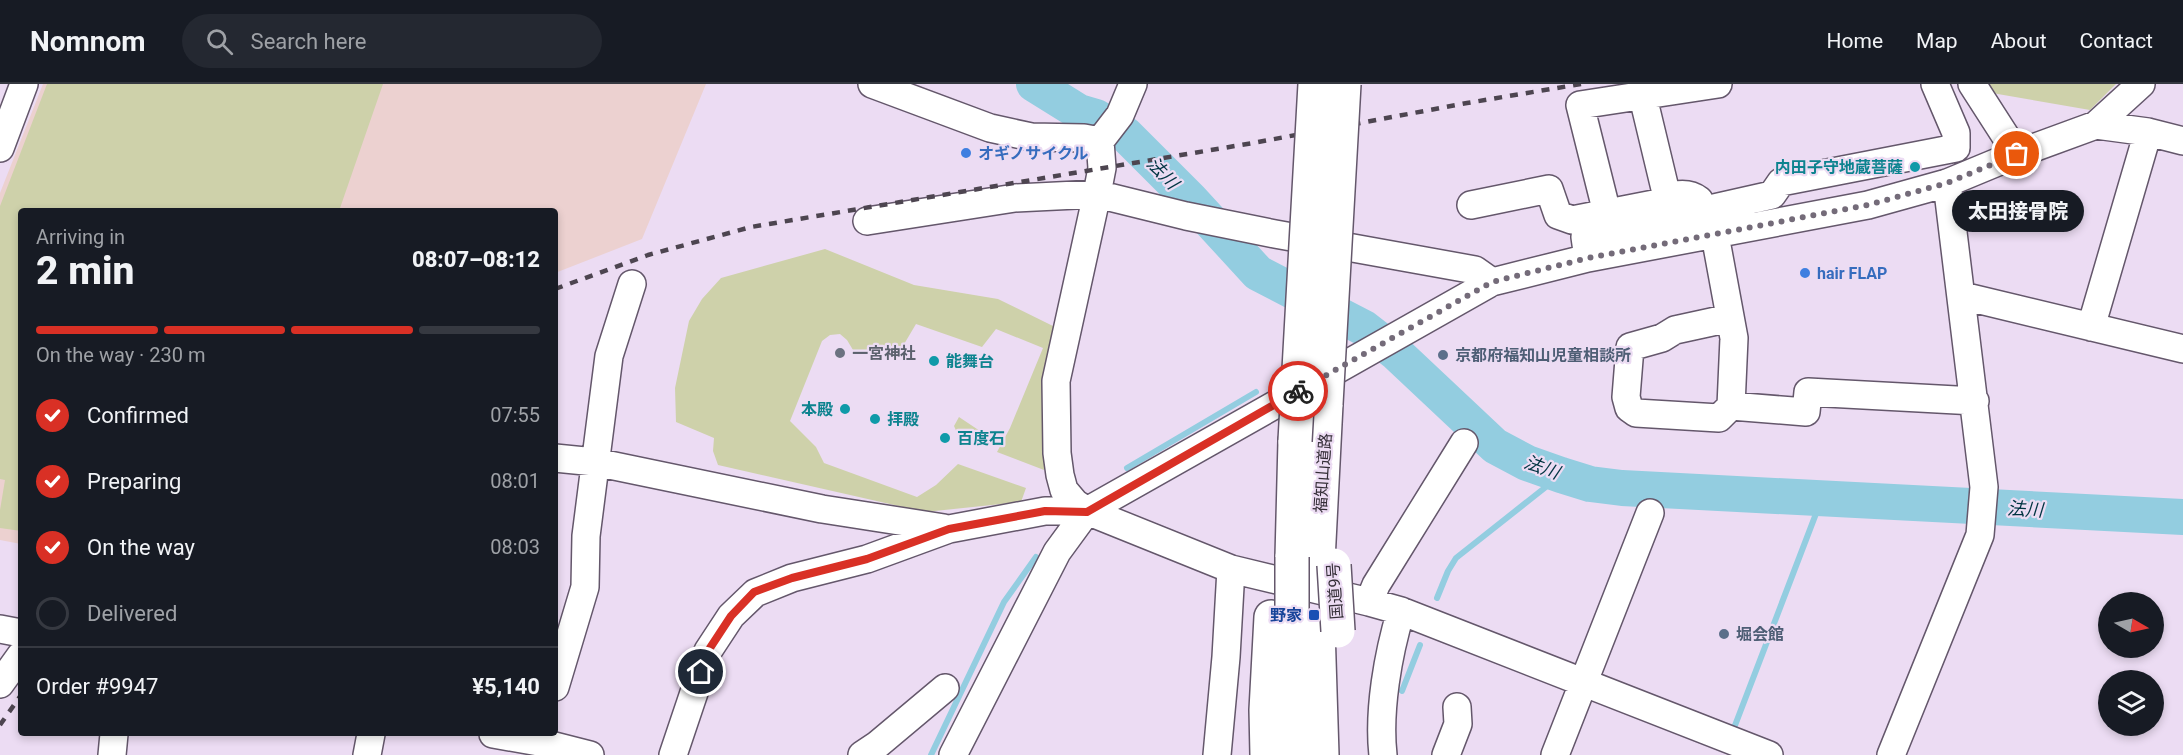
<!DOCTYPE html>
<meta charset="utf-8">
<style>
:root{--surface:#171b24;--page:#242831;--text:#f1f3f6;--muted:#9ea1a6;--line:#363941;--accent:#d93025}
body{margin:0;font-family:Roboto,"Noto Sans JP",sans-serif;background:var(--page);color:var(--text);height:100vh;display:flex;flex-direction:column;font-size:22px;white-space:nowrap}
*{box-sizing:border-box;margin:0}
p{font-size:20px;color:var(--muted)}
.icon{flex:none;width:33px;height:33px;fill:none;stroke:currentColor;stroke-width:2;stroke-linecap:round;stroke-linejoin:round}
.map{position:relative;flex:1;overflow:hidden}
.drawer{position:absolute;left:18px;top:124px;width:540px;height:528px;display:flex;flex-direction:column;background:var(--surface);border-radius:6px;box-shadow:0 3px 9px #0003}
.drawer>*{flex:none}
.needle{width:39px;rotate:99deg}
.tools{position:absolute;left:2098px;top:508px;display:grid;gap:12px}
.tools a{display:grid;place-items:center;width:66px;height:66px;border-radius:50%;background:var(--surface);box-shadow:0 3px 9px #0003;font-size:30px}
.pin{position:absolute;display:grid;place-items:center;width:51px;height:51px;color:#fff;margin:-26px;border:3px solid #fff;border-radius:50%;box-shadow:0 2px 6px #0007}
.courier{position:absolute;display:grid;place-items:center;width:60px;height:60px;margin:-30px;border:4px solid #d93025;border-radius:50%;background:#fff;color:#222;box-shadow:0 2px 8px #0007}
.bubble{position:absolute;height:42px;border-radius:21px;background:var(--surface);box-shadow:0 3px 9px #0003;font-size:20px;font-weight:800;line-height:42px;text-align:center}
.overview em{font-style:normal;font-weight:800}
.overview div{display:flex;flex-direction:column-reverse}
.overview{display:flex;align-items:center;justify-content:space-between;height:102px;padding:0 18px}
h1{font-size:39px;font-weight:800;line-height:45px}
.bar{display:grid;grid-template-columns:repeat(4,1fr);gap:9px 6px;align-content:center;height:72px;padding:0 18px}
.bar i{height:8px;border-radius:4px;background:var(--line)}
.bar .selected{background:var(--accent)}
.bar p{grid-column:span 4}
.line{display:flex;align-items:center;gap:15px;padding:0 18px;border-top:2px solid var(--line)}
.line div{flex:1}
ol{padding:0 18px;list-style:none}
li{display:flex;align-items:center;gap:18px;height:66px}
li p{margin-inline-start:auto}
li .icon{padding:6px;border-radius:50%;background:var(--accent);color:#fff;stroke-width:4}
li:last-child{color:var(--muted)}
li i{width:33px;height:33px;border:3px solid var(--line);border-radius:50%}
header{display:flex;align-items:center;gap:36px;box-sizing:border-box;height:84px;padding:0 30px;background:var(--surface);border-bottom:2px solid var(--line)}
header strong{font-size:28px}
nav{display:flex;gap:33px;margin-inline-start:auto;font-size:21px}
.search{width:420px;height:54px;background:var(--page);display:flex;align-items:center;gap:15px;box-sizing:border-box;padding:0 21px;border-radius:33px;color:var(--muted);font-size:22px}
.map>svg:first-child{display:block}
</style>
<header>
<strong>Nomnom</strong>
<div class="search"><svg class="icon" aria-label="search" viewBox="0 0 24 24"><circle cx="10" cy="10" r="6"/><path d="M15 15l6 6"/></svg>Search here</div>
<nav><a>Home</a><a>Map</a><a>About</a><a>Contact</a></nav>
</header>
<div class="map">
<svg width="2183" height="671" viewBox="0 0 2183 671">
<rect width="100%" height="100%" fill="#ecdcf3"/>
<!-- education -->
<path fill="#ecd1d0" d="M43,0H706L642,155L555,189V128H21V460L0,456V109Z"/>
<!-- green -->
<path fill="#ced1aa" d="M47,0H383L339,127L21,128V447L0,444V426L5,396L0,395V122Z
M1987,0H2116L2090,26L1992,9Z
M825,165L914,201L998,215L1055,243L1044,386L997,368L1010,344L1043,264L996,245L982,263L916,240L897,272L884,274L853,266L847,256L840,250L830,251L822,257L790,337L816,363L824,379L917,413L936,401L958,380L1026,404L1021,418L925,428L718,381L713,367L714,354L676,338L675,304L689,237L702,215L721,194Z
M959,333L980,347L979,356L959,353L954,342Z"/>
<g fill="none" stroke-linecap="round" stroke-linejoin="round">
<!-- stream -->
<path stroke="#93cde0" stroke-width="6" d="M1360,249L1364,244
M1127,384L1256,308
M1437,514L1448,487L1456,474L1561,391
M1402,607L1420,561
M1734,644L1822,414
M931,671L1004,518L1036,473"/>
<!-- river -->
<path stroke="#93cde0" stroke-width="36" d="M1034,0L1079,28L1096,33L1126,51L1190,115L1258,189L1364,244L1395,268L1495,362L1527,379L1561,391L1590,400L1622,404L2183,433"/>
<!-- minor casing -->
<g stroke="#64576b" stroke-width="30">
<path id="minor" d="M872,0L990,44L1031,53L1084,54L1100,57
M1133,0L1120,31L1100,57L1102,84L1097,110L1056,297L1057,369L1060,391L1064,406L1075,419L1087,427L1231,485L1369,518L1401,527L1769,671
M1972,0L2017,70
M1643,13L1667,113
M2096,41L2141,0
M0,64L24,0
M1471,121L1549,105L1558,131L1572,136L1659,119C1670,110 1687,107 1699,116L1701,127L1772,111L1781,98L1956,64V49L1935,0
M1607,129L1580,21L1718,0
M867,137L1015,114L1097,110L1186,132L1275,150L1475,186L1492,198
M1715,151L1734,254L1731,322L1719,334L1636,329L1629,324L1626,313L1630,263L1662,254L1675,246L1730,234
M1588,174L1585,153L1589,149L1701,127
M1963,212L2183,265
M2091,243L2148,48
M1731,322L1806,328L1808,308L1975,317
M555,374L595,378L822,425L944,444
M1369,518L1376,501L1464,359
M0,545L21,549
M0,600L21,571
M555,603L585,503L586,452L609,272L632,200
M493,650L539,658L590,671
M112,671L114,650
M367,671L371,650
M673,671L708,567L731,532L755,509L792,494L867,475L949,445L1045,427H1087
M862,671L877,661L945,604
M953,671L1057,468L1087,427L1492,198L1588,174L1868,121L1947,99L2017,70L2096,41L2148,48L2183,57
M1217,671L1226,573L1231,485
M1383,671C1378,627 1388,570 1401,527
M1446,671L1458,640L1457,623
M1555,671L1650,429
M1891,671L1980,451L1984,403L1947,99"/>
</g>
<!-- highway casing -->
<g stroke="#64576b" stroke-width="36">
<path id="highway" d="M1292,473L1295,357
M1318,477L1326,320
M1292,537L1296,671
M1318,544L1322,671
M1267,671L1266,626L1271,533"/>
</g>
<!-- minor -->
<use href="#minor" stroke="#fff" stroke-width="27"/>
<!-- highway -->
<use href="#highway" stroke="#fff" stroke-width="33"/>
<!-- rail -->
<path stroke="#4d4550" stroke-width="4.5" stroke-dasharray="8 8" stroke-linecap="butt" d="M555,205L648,171L751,143L1253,59L1467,19L1581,0
M0,641L21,611"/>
<!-- highway-bridge casing -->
<g stroke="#64576b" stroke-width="36" stroke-linecap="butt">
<path id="highway-bridge" d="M1326,320L1344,0
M1295,357L1315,0
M1334,481L1338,547
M1292,537V473"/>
</g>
<!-- highway-bridge -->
<use href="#highway-bridge" stroke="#fff" stroke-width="33"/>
</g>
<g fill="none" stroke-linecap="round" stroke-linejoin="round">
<!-- done -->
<path stroke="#746b79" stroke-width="6" stroke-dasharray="0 10.8" d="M1298,307L1492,198L1588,174L1868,121L1947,99L2017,70"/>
<!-- route -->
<path stroke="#d93025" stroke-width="8" d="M701,588L708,567L731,532L754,508L792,494L867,475L949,445L1045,427L1087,428L1298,307"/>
</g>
<!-- markers -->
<g fill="#3f7fe0" stroke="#ecdcf3" stroke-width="2">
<circle cx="966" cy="69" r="6"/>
<circle cx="1805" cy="189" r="6"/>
</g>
<g fill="#0f9aa8" stroke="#ecdcf3" stroke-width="2">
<circle cx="1915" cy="83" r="6"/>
<circle cx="934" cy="277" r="6"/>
<circle cx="845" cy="325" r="6"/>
<circle cx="875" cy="335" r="6"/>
<circle cx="945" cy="354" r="6"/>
</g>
<circle fill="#6b7280" stroke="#ecdcf3" stroke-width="2" cx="840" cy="269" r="6"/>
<g fill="#5c6f8a" stroke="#ecdcf3" stroke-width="2">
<circle cx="1443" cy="271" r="6"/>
<circle cx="1724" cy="550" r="6"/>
</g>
<rect fill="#1a4fb4" stroke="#ecdcf3" stroke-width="2" x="1308" y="525" width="12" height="12" rx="3"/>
<g text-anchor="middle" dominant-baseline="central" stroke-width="4.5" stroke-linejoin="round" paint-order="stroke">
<!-- shop labels -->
<g font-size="16" font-weight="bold" fill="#366cbe" stroke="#ecdcf3" text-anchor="start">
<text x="978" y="69">オギノサイクル</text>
<text x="1817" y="189">hair FLAP</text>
</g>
<!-- culture labels -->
<g font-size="16" font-weight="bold" fill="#0d838f" stroke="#ecdcf3" text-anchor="start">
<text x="1903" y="83" text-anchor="end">内田子守地蔵菩薩</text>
<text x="946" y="277">能舞台</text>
<text x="833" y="325" text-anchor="end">本殿</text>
<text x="887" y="335">拝殿</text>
<text x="957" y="354">百度石</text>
</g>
<!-- worship labels -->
<g font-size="16" font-weight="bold" fill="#5b616d" stroke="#ecdcf3" text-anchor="start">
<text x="852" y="269">一宮神社</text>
</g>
<!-- service labels -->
<g font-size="16" font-weight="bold" fill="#4e5e75" stroke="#ecdcf3" text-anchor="start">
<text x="1455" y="271">京都府福知山児童相談所</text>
<text x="1736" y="550">堀会館</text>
</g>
<!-- street labels -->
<g font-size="16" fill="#342e37" stroke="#ecdcf3">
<text transform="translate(1323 389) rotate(-86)">福知山道路</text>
<text transform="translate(1335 507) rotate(-94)">国道9号</text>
</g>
<!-- transit labels -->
<g font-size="16" font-weight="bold" fill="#164399" stroke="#ecdcf3" text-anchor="end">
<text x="1302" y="531">野家</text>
</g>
<!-- water labels -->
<g font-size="18" font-style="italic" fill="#003442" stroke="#ecdcf3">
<text transform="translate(1163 89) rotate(46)">法川</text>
<text transform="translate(1542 383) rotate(20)">法川</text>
<text transform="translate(2025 425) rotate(3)">法川</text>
</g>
</g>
</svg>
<div class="tools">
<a><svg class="needle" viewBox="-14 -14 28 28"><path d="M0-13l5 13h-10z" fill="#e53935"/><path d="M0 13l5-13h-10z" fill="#9ea1a6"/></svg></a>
<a><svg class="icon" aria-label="layers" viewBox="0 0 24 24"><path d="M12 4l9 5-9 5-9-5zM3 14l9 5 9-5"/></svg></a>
</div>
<div class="pin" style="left:2017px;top:70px;background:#ea580c"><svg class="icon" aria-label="bag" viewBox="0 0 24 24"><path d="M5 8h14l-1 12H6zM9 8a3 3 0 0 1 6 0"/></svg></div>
<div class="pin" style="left:701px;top:588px;background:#1f2937"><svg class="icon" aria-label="home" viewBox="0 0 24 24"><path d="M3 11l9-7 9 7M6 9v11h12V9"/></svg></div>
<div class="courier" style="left:1298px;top:307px"><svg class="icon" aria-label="bike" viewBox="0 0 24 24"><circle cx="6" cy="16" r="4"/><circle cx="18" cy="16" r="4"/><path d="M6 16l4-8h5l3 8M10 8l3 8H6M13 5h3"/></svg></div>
<div class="bubble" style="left:1952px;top:106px;width:132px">太田接骨院</div>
<section class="drawer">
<div class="overview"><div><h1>2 min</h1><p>Arriving in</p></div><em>08:07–08:12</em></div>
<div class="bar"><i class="selected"></i><i class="selected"></i><i class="selected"></i><i></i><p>On the way · 230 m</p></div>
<ol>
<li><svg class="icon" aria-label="check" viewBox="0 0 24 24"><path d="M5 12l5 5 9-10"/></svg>Confirmed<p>07:55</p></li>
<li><svg class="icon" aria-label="check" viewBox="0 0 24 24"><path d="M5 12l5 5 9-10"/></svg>Preparing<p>08:01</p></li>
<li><svg class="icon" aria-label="check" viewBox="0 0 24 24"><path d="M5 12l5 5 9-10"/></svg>On the way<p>08:03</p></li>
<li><i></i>Delivered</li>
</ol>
<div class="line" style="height:78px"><div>Order #9947</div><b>¥5,140</b></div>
</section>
</div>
